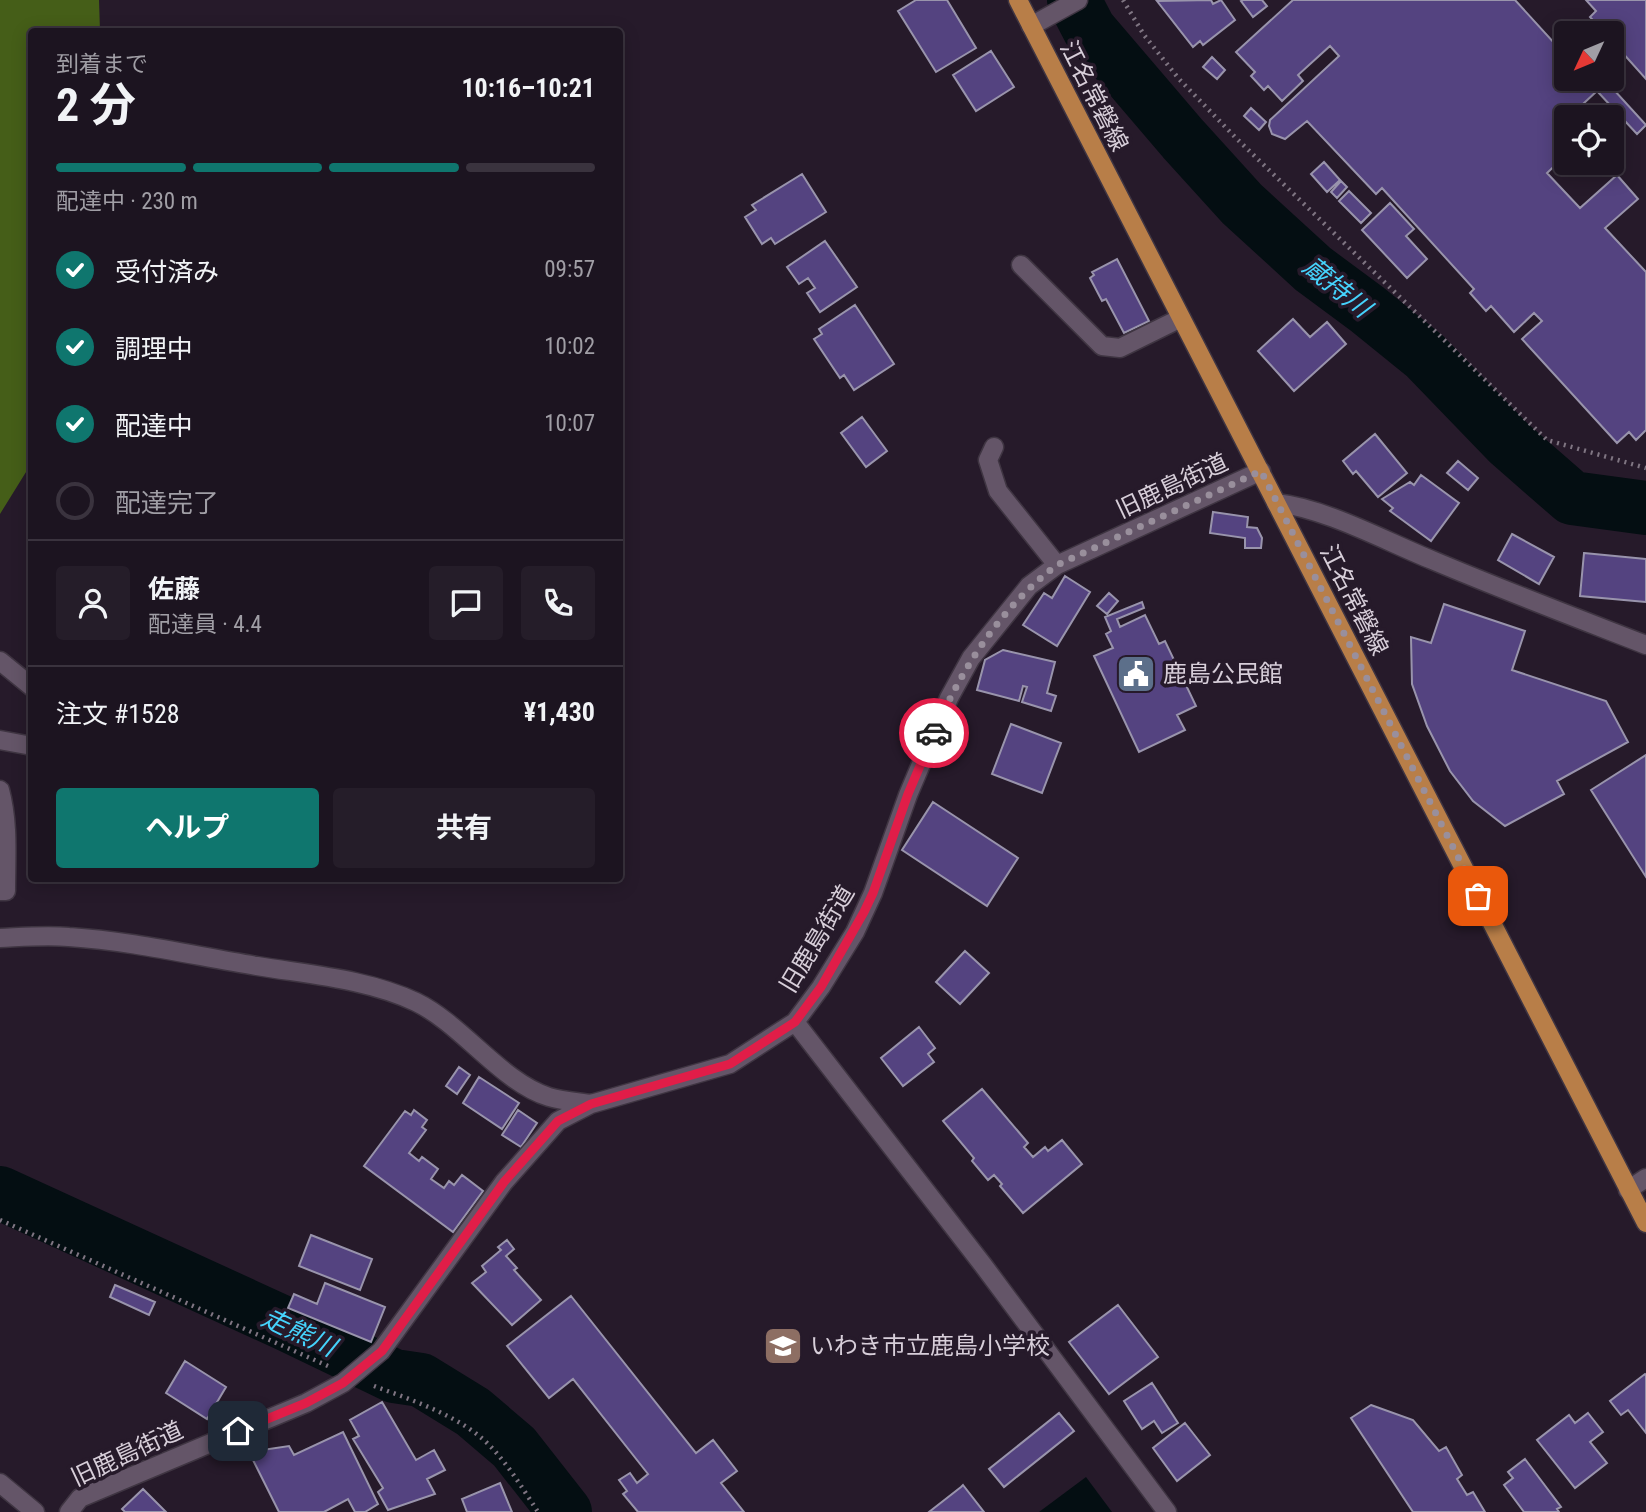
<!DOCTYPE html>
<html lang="ja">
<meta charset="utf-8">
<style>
:root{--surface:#1c1420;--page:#251d29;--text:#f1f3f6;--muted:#a09ea5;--line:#3a333e;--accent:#0f766e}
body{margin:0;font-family:"Roboto Condensed","Noto Sans JP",sans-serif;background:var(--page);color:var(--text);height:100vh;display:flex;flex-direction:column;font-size:26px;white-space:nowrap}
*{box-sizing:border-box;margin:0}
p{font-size:23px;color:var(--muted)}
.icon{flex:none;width:38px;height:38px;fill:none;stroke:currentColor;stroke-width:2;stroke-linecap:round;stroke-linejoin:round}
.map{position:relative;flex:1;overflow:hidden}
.side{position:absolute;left:28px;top:28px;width:595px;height:854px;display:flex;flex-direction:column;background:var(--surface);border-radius:7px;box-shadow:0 4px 18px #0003,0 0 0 2px var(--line)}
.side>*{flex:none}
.needle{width:46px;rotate:226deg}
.buttons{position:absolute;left:1554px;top:21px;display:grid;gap:14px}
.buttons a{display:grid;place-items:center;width:70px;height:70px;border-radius:7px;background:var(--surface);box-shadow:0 4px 18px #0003,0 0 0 2px var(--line);font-size:35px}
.pin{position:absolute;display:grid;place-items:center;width:60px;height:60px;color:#fff;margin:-30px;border-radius:14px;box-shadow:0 4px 10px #0006}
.courier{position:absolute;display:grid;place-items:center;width:70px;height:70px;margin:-35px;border:5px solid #e11d48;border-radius:50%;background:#fff;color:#222;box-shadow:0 2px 9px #0007}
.headline em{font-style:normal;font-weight:700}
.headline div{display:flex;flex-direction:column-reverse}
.headline{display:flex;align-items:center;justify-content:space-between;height:119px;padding:0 28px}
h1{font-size:46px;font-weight:700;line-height:52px}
.bar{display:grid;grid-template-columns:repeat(4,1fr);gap:10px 7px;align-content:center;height:84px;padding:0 28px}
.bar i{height:9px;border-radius:5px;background:var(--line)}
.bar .active{background:var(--accent)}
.bar p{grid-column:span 4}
.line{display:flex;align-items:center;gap:18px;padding:0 28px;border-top:2px solid var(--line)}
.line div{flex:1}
.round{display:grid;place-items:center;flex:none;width:74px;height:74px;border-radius:7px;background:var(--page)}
ol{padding:0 28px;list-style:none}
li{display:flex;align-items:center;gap:21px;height:77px}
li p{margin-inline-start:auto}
li .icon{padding:7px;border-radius:50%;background:var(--accent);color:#fff;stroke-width:4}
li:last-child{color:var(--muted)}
li i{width:38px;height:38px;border:4px solid var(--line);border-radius:50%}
.button{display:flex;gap:14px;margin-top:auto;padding:14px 28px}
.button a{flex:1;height:80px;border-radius:7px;background:var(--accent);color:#fff;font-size:28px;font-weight:700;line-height:80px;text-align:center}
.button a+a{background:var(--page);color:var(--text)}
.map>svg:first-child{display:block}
</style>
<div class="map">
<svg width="1646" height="1512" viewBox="0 0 1646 1512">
<rect width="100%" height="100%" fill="#261a2a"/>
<!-- forest -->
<path fill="#455e18" d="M0,0H99L100,31L32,32L31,464L0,514Z"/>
<!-- water -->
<path fill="#040e12" d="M1086,1477L1112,1512H1039Z"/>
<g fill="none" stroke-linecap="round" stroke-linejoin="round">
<!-- river -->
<path stroke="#040e12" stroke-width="54" d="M1074,0L1089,29L1183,139L1242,204L1313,269L1367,309L1425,356L1509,443L1572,498L1646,508
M0,1193L286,1324L394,1376L421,1380L473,1412L514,1447L565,1512"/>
</g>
<!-- building -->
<path fill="#544380" stroke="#9994ac" stroke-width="2" d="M916,0H947L976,48L936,72L898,11Z
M1211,0L1213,4L1221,0L1235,20L1203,45L1200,41L1193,47L1157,1Z
M1243,0H1262L1267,6L1253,17L1241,1Z
M1293,0H1515L1566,56V79H1604L1646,125L1637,134L1597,91L1569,117H1566V120L1556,130L1566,141V155L1547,173L1580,208L1617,175L1638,199L1605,228L1646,272V430L1636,440L1629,432L1617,443L1522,339L1542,321L1534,313L1514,332L1491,306L1486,311L1470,293L1474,289L1382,188L1376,194L1307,121L1285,139L1272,134L1269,126L1270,120L1339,56L1330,46L1298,75L1303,81L1282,101L1268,86L1264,90L1251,76L1255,72L1236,52Z
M1586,0H1646V79L1612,41V33H1605L1590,17L1596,11Z
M991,51L1014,87L976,111L953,75Z
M1212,57L1225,70L1217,79L1203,67Z
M1251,108L1266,122L1259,130L1244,116Z
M1324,162L1340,180L1327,192L1311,174Z
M802,174L826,212L775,244L771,238L762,244L745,217L756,210L752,205Z
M1341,181L1347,187L1337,198L1331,192Z
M1349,191L1371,213L1361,223L1339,201Z
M1390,203L1414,229L1406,236L1427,259L1407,278L1362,230Z
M825,241L857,287L820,312L807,293L815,288L808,278L799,284L787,267Z
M1117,259L1149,321L1124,333L1106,299L1102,301L1090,278L1094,275L1092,272Z
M855,305L894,364L854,390L844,375L840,378L814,339L822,334L819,329Z
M1293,319L1310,337L1327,322L1346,344L1294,391L1258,351Z
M862,417L887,451L866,467L841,433Z
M1375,434L1407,473L1378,497L1356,471L1353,474L1343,461Z
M1458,461L1478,478L1468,490L1447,473Z
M1421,475L1459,503L1431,541L1390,511L1393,508L1382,499L1410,482L1414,485Z
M1213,512L1248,517L1247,527L1257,528L1262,538L1261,548H1245V538L1210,533Z
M1512,534L1554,557L1539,584L1498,560Z
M1584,553L1646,559V602L1580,596Z
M1065,576L1090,592L1057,646L1023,625L1044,593L1052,598Z
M1109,593L1118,601L1107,614L1097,606Z
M1142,602L1144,608L1117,619L1120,627L1145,615L1159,644L1165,641L1196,706L1177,715L1185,730L1139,752L1094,656L1113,648L1106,634L1111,631L1105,617Z
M1444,604L1525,631L1512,670L1606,701L1628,742L1557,781L1564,794L1505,826L1473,801L1450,771L1427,726L1412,684L1411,637L1431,643Z
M1003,650L1055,662L1047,693L1056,696L1051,711L1022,702L1027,687L1023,686L1019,701L977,690L985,660Z
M1011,724L1061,743L1042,793L992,774Z
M1646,755V877L1591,790Z
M933,802L1018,858L987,906L902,850Z
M965,951L989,973L960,1004L936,982Z
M919,1027L935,1048L928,1054L934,1062L903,1086L881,1058Z
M459,1067L470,1075L457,1094L446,1086Z
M479,1077L519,1103L502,1129L463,1103Z
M982,1089L1028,1143L1024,1147L1033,1157L1045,1147L1048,1151L1062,1140L1082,1164L1023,1213L1000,1186L1002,1184L994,1175L988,1180L972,1161L974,1158L943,1121Z
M414,1110L427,1120L422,1127L426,1130L409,1153L419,1161L422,1157L438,1169L431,1179L444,1188L449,1181L454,1185L462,1175L483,1191L453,1232L364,1166L405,1111L411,1115Z
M518,1110L537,1123L521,1147L502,1135Z
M311,1235L372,1259L360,1290L299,1266Z
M507,1240L514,1249L506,1256L517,1268L514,1270L541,1300L512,1325L472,1283L486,1272L482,1266L501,1250L498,1247Z
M325,1283L385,1307L371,1342L288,1308L294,1294L317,1304Z
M115,1285L155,1302L149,1315L110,1297Z
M571,1296L696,1453L713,1440L737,1471L721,1483L744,1512H638L623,1494L627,1491L619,1480L630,1473L637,1483L648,1474L573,1379L549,1398L507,1346Z
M1118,1305L1158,1357L1109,1394L1069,1342Z
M185,1361L226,1387L207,1419L166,1393Z
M1645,1374L1646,1375V1433L1628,1410L1621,1415L1610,1401Z
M1152,1383L1178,1423L1162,1433L1154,1421L1142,1429L1124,1401Z
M382,1402L416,1460L434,1450L445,1470L427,1479L435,1494L388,1510L378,1492L383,1488L353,1439L359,1436L350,1420Z
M1371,1405L1413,1420L1439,1451L1446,1447L1462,1475L1457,1479L1467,1495L1473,1492L1485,1512H1413L1351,1418Z
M1059,1413L1074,1431L1004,1487L989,1469Z
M1588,1413L1603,1432L1590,1442L1607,1463L1575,1488L1537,1440L1569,1415L1575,1423Z
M1185,1423L1210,1455L1177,1481L1153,1448Z
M343,1432L378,1504L365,1512H355L348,1499L324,1512H279L249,1452L289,1446L294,1455Z
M1525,1459L1561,1507L1557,1509L1559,1512H1524L1504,1485L1513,1478L1508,1472Z
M500,1483L512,1512H467L462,1499Z
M963,1485L984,1512H929L961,1487Z
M143,1489L166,1512H125L122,1509Z"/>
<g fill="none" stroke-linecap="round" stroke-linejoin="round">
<!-- street casing -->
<g stroke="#3f3542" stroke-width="21">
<path id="street" d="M1031,26L1078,0
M1021,265L1102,346L1120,348L1181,318
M994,447L988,460L998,491L1057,565
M1276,503C1325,508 1385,541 1432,560C1503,590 1574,617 1646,645
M0,661L32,687
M0,740L32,746
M0,790C9,823 6,857 6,891H0
M0,938C23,937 46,935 69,937C132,941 195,956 257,966C311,975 367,979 416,1002C463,1025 501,1082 549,1097C562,1101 578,1102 591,1104
M795,1022L983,1265L1167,1512
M1628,1190L1646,1178
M0,1483L35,1512
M69,1512L80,1498L306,1403L343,1383L381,1351L504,1182L558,1121L591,1104L730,1064L795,1022L821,987L855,932L873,893L908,795L949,698L971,658L1029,586L1057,565L1261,471"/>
</g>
<!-- primary casing -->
<g stroke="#3f3542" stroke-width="21">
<path id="primary" d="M1018,0L1646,1223"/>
</g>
<!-- path -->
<path stroke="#7f7582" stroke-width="4.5" stroke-dasharray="2 5" stroke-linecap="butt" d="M1123,0L1144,35L1179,79L1235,137L1547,440L1646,468
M0,1220L328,1366
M374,1386C409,1399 448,1412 478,1435C502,1454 521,1486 538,1512"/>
<!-- street -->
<use href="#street" stroke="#645568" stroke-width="18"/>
<!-- primary -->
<use href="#primary" stroke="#b87e48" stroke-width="18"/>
</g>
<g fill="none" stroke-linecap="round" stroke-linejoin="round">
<!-- done -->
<path stroke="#998f9c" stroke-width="7" stroke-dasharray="0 12.6" d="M934,733C962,668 1000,608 1057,565L1261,471L1478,896"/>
<!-- route -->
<path stroke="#e11d48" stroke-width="9" d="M238,1431L306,1403L343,1383L382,1351L504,1182L558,1121L591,1104L730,1064L795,1022L821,987L864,912L873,893L908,794L934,733"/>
</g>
<!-- icons -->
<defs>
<g id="civic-square" transform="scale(2.0125)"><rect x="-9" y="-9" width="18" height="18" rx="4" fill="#5c6f8a" stroke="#261a2a"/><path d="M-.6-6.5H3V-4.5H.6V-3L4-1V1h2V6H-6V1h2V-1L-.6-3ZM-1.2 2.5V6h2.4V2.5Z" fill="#fff"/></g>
<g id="school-square" transform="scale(2.0125)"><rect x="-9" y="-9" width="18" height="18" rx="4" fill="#8d6e63" stroke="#261a2a"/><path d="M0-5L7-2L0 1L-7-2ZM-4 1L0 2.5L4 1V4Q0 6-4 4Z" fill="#fff"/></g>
</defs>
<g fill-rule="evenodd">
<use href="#civic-square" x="1136" y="674"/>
<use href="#school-square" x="783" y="1346"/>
</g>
<g text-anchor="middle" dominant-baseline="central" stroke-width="7" stroke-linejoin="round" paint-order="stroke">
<!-- street labels -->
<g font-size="24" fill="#d7ced9" stroke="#261a2a">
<text transform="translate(1094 96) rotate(63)">江名常磐線</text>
<text transform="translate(1172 486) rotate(-25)">旧鹿島街道</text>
<text transform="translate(1354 600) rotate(63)">江名常磐線</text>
<text transform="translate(817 939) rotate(-59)">旧鹿島街道</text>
<text transform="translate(127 1454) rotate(-25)">旧鹿島街道</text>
</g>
<!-- poi labels -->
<g font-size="24" fill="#d7ced9" stroke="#261a2a" text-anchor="start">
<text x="1163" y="674">鹿島公民館</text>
<text x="810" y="1346">いわき市立鹿島小学校</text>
</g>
<!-- water labels -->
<g font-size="26" font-style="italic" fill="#45d2fb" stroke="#261a2a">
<text transform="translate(1337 287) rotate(39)">蔵持川</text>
<text transform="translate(299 1332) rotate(25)">走熊川</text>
</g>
</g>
</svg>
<div class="buttons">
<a><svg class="needle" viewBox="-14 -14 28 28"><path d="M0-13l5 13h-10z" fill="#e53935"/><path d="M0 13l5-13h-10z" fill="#a09ea5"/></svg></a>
<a><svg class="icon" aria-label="locate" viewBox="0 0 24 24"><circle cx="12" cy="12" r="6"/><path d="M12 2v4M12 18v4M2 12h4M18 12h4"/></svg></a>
</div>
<div class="pin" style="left:1478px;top:896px;background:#ea580c"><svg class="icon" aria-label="bag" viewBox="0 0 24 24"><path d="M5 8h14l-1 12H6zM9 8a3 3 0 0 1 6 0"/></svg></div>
<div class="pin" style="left:238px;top:1431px;background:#1f2937"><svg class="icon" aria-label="home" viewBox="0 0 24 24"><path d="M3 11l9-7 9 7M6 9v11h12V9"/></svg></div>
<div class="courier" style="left:934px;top:733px"><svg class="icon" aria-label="car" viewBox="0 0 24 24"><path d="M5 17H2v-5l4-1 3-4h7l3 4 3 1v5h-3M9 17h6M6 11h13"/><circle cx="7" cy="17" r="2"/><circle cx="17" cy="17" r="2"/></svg></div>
<section class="side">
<div class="headline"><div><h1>2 分</h1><p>到着まで</p></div><em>10:16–10:21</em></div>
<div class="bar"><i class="active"></i><i class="active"></i><i class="active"></i><i></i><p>配達中 · 230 m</p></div>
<ol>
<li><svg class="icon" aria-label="check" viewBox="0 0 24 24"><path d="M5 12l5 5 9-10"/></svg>受付済み<p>09:57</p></li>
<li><svg class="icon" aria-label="check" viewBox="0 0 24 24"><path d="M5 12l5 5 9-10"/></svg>調理中<p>10:02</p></li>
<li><svg class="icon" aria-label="check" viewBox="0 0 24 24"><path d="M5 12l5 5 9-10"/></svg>配達中<p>10:07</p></li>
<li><i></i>配達完了</li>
</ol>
<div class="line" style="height:126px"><a class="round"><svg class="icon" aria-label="person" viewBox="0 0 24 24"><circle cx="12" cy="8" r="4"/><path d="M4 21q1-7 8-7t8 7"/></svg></a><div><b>佐藤</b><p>配達員 · 4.4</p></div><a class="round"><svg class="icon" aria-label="chat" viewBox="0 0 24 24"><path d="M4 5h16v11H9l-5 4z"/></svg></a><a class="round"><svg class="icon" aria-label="phone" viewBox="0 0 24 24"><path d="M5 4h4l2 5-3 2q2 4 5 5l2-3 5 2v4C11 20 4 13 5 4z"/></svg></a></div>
<div class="line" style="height:91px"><div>注文 #1528</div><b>¥1,430</b></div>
<div class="button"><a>ヘルプ</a><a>共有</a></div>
</section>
</div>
